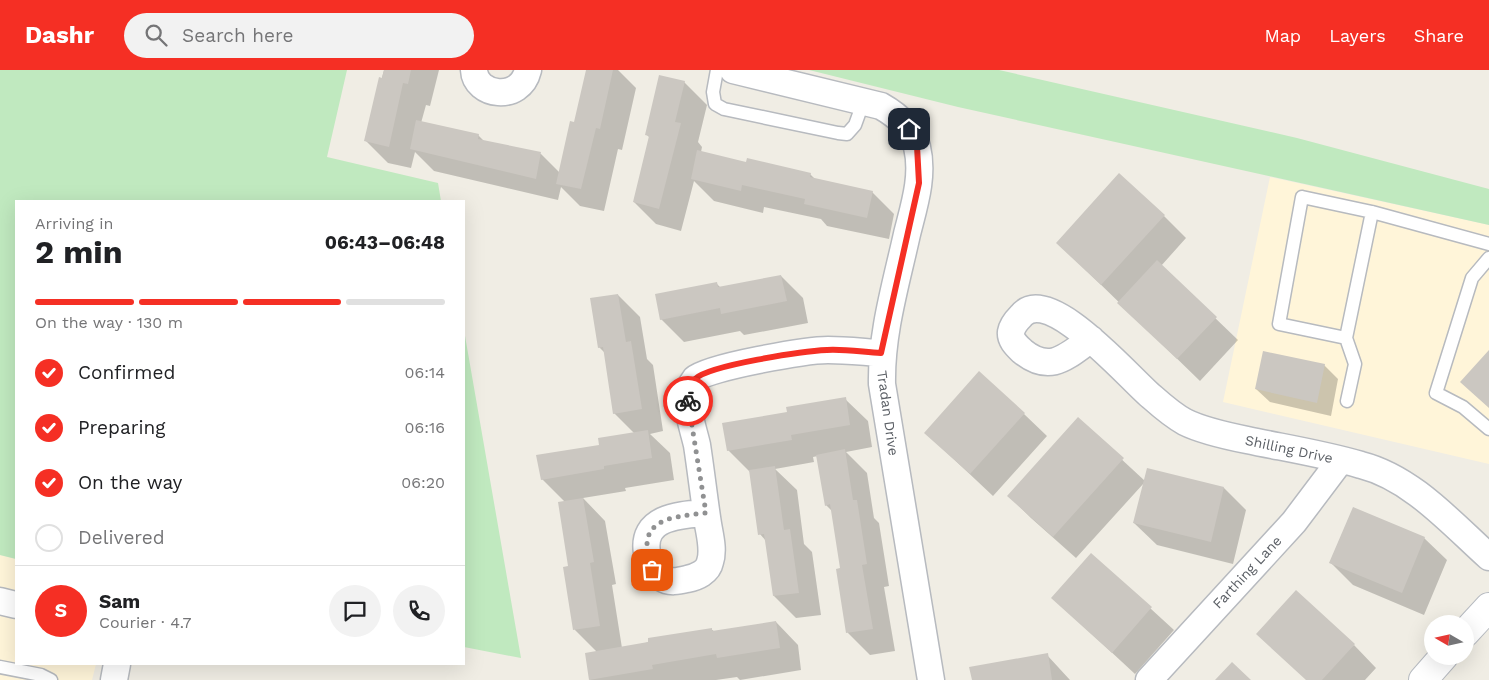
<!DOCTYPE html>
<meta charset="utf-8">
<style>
:root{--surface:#fff;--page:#f2f2f2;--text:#202124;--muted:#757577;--line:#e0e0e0;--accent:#f52f24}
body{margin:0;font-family:"Work Sans",sans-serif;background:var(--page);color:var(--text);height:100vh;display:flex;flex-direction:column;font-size:19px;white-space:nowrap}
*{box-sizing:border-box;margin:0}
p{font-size:16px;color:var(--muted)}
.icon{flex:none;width:28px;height:28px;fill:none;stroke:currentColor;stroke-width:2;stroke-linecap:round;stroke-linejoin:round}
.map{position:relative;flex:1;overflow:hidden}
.drawer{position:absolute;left:15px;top:130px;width:450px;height:465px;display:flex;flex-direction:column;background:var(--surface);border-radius:0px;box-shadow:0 5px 20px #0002}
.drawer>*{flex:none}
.needle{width:32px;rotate:279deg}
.tools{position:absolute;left:1424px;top:545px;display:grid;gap:10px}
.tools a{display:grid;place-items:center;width:50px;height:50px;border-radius:50%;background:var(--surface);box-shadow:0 5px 20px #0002;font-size:25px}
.pin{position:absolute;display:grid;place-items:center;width:42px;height:42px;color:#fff;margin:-21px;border-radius:10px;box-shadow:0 2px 8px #0006}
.courier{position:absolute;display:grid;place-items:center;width:50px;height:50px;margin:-25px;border:4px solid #f52f24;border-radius:50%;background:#fff;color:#222;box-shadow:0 1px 6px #0007}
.overview em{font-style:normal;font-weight:700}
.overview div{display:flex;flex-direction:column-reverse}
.overview{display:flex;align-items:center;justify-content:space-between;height:85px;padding:0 20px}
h1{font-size:32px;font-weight:700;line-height:38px}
.bar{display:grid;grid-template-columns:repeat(4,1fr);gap:8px 5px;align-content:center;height:60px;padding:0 20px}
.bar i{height:6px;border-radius:4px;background:var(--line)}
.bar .selected{background:var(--accent)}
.bar p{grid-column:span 4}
.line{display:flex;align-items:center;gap:12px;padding:0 20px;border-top:1px solid var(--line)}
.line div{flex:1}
.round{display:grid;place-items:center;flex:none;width:52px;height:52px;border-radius:26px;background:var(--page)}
ol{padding:0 20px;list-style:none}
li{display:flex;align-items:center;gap:15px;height:55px}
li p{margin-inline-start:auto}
li .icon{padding:5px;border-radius:50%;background:var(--accent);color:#fff;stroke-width:4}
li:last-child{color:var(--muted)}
li i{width:28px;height:28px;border:2px solid var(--line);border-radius:50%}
header{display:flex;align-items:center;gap:30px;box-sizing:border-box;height:70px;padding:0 25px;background:var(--accent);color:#fff}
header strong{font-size:24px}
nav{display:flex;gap:28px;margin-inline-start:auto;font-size:18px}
.search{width:350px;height:45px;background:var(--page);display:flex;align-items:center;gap:12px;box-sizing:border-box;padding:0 18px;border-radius:28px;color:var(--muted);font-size:19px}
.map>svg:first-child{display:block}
</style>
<header>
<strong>Dashr</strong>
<div class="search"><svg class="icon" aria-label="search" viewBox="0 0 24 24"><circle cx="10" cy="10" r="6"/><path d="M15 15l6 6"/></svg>Search here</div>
<nav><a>Map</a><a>Layers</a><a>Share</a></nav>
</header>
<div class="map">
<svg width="1489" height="610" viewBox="0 0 1489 610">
<rect width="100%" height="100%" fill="#f0ede4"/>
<!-- commercial -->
<path fill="#fff5d9" d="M1270,107L1489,155V394L1223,332Z
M0,485L16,489V594H96L92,610H0Z"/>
<!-- green -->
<path fill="#c0e9bf" d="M0,0H347L327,87L438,113L441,131H16V489L0,485Z
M809,0H999L1297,68L1489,119V155L958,37Z
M464,260L521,588L464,577Z"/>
<!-- shadow -->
<path fill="#0003" d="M384,0H439L430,36L426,35L421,53L478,65L485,72L541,84L560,103L575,53L588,0H618L636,18L622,80L618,79L604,141L580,136L561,117L558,130L434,101L415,82L411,98L388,93L365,70Z
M684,12L707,35L698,72L702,77L701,82L747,94L810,104L816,110L872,122L894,144L889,169L827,156L821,149L764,137L763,143L714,131L694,111L681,161L656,154L634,132L650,68L646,64Z
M1164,146L1186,168L1161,196L1238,270L1200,311L1058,173Z
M781,206L803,228L808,253L744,265L740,261L684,272L661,249L716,213L721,218Z
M618,225L640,247L647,289L653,295L663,361L650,364L670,383L674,410L625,418L626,421L583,428L605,451L616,514L612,515L622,578L711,559L715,562L776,552L798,575L801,600L740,610L737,607L716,610H590L597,582L575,560L565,432L542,409L600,376L634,363L614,343L605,283L599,277Z
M1324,295L1338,309L1331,346L1270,332L1256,319Z
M845,329L868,351L872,377L846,382L867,403L874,448L879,453L889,516L884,517L895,581L870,585L848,563L837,500L842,499L833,442L826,435L818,386L813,387L814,392L775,399L797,420L804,474L812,482L821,545L796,548L774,526L766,471L760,464L751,403L728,380L788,343Z
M1024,344L1047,366L993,426L926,363Z
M1078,349L1145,411L1224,418L1246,440L1233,494L1157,475L1134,453L1144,413L1076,488L1031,448L1009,426Z
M1424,468L1447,490L1424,545L1353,515L1331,493Z
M1091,484L1174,560L1135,604L1053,528Z
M1354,575L1376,598L1365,610H1306Z
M1047,585L1070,610H973Z"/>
<!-- building -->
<path fill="#cbc7c1" d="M384,0H411L408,14L403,13L389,77L364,71L379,7L382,8Z
M586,0H613L600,59L596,58L581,119L556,114L570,51L574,52Z
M659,5L685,11L675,52L681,53L659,139L633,132L649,66L645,65Z
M416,50L479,64L478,69L541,82L536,109L410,79Z
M697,80L746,92L747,88L811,103L810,107L873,121L867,148L804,134L805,129L742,115L741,121L691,109Z
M1119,103L1165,145L1101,215L1056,173Z
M1157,190L1217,247L1177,289L1117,233Z
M781,205L787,231L721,244L720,238L660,250L655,224L717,212L718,217Z
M618,224L626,272L631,271L642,339L613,344L603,277L598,278L590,228Z
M1489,280V338L1460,312Z
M1263,281L1325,294L1317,333L1255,319Z
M979,301L1025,343L970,404L924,363Z
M846,327L850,355L791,365L792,370L727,381L722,353L787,342L786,337Z
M1078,347L1124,388L1053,467L1007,426Z
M648,360L652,388L604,396V399L541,410L536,385L599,375L598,368Z
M845,379L853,430H857L867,494L862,495L873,559L846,563L836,499L840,498L830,434L825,436L816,385Z
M775,396L784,460L790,459L799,523L773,526L764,464L758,465L749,400Z
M1147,398L1224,417L1211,472L1133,453Z
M583,428L594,492L590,493L600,556L573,560L563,497L568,496L558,432Z
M1353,437L1425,467L1402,523L1329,493Z
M1091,483L1152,537L1112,583L1051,528Z
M1296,520L1355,574L1322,610H1306L1256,564Z
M776,551L780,578L717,588L716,584L652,595L653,599L589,610L585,583L648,572V568L712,558V561Z
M1048,583L1052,610H972L969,597Z
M1232,592L1251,610H1215Z"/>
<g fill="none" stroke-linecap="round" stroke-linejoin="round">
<!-- service casing -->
<g stroke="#b7babf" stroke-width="15">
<path id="service" d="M717,0L713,22L715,34L724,39L838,63L847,64L855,55L864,30
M1372,142L1346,268L1279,254L1302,127L1372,142L1489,174
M1489,188L1472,208L1436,323L1463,337L1489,359
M1346,268L1355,294L1347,331
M0,597L41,605L51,610"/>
</g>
<!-- minor casing -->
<g stroke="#b7babf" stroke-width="29">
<path id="minor" d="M474,0C475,26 520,33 528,0
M733,0L881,36C897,45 912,58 917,77C924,106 914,136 907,164C896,214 881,263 882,314L931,610
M1091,269C1066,287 1050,304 1022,281C1017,276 1010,270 1011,262C1012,256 1017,250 1021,246C1048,212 1130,309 1152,327C1161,335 1174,346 1185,352C1203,361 1227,366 1247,370C1285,378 1324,384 1361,395C1412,408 1451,453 1489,487
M706,443C681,445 641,446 647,483C649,493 653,502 662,508C669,513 679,511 687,509C697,507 708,502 710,492C714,480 710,466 708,454C704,428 701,401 697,375C694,362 689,348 688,334C688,326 690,315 695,309C708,297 807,280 828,280C845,280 864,282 881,283
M0,531L16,535
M114,610L117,594
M1149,610L1294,452L1340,391"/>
</g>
<!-- secondary casing -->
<g stroke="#b7bbc1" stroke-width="30">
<path id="secondary" d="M1465,563L1489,537
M1423,610L1444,586"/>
</g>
<!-- service -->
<use href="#service" stroke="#fff" stroke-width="12"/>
<!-- minor -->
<use href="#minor" stroke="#fff" stroke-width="26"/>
<!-- secondary -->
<use href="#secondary" stroke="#fff" stroke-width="28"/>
</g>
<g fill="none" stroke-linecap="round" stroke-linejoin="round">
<!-- done -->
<path stroke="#909192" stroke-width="5" stroke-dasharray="0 9" d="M652,500C634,450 667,447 706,443L688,331"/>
<!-- route -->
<path stroke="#f52f24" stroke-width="6" d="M688,331C689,324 690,315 695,309C709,295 804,281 827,280C844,279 863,282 881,283L919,113L917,76L909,59"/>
</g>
<g text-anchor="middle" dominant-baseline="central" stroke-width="5" stroke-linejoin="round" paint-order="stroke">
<!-- street labels -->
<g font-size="14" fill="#5c6066" stroke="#fff">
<text transform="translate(888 343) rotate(82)">Tradan Drive</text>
<text transform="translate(1289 379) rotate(12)">Shilling Drive</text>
<text transform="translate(1247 502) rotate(-47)">Farthing Lane</text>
</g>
</g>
</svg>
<div class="tools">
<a><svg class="needle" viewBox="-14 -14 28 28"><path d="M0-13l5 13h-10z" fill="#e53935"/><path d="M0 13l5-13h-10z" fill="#757577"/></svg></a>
</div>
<div class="pin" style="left:652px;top:500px;background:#ea580c"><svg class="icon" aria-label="bag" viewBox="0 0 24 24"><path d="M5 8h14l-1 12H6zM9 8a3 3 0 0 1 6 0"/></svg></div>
<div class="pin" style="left:909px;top:59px;background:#1f2937"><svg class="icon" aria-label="home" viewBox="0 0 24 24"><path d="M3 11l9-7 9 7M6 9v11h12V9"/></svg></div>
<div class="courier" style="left:688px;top:331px"><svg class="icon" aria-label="bike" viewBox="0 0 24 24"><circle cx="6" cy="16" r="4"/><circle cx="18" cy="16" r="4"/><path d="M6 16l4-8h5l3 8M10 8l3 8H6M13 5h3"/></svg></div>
<section class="drawer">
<div class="overview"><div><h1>2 min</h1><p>Arriving in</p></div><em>06:43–06:48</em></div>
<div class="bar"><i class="selected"></i><i class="selected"></i><i class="selected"></i><i></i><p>On the way · 130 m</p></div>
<ol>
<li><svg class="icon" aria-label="check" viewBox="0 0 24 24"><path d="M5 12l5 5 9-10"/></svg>Confirmed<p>06:14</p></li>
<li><svg class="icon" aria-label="check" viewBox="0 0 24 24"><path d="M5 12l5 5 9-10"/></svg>Preparing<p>06:16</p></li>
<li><svg class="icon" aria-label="check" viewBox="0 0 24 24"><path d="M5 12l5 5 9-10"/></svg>On the way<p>06:20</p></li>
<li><i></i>Delivered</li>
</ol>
<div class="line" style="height:90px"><b class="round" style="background:var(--accent);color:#fff">S</b><div><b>Sam</b><p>Courier · 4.7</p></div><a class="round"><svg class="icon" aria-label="chat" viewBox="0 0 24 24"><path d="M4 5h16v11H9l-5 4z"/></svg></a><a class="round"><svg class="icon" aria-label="phone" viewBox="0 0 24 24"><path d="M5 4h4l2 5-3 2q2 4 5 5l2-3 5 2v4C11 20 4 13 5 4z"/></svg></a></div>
</section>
</div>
